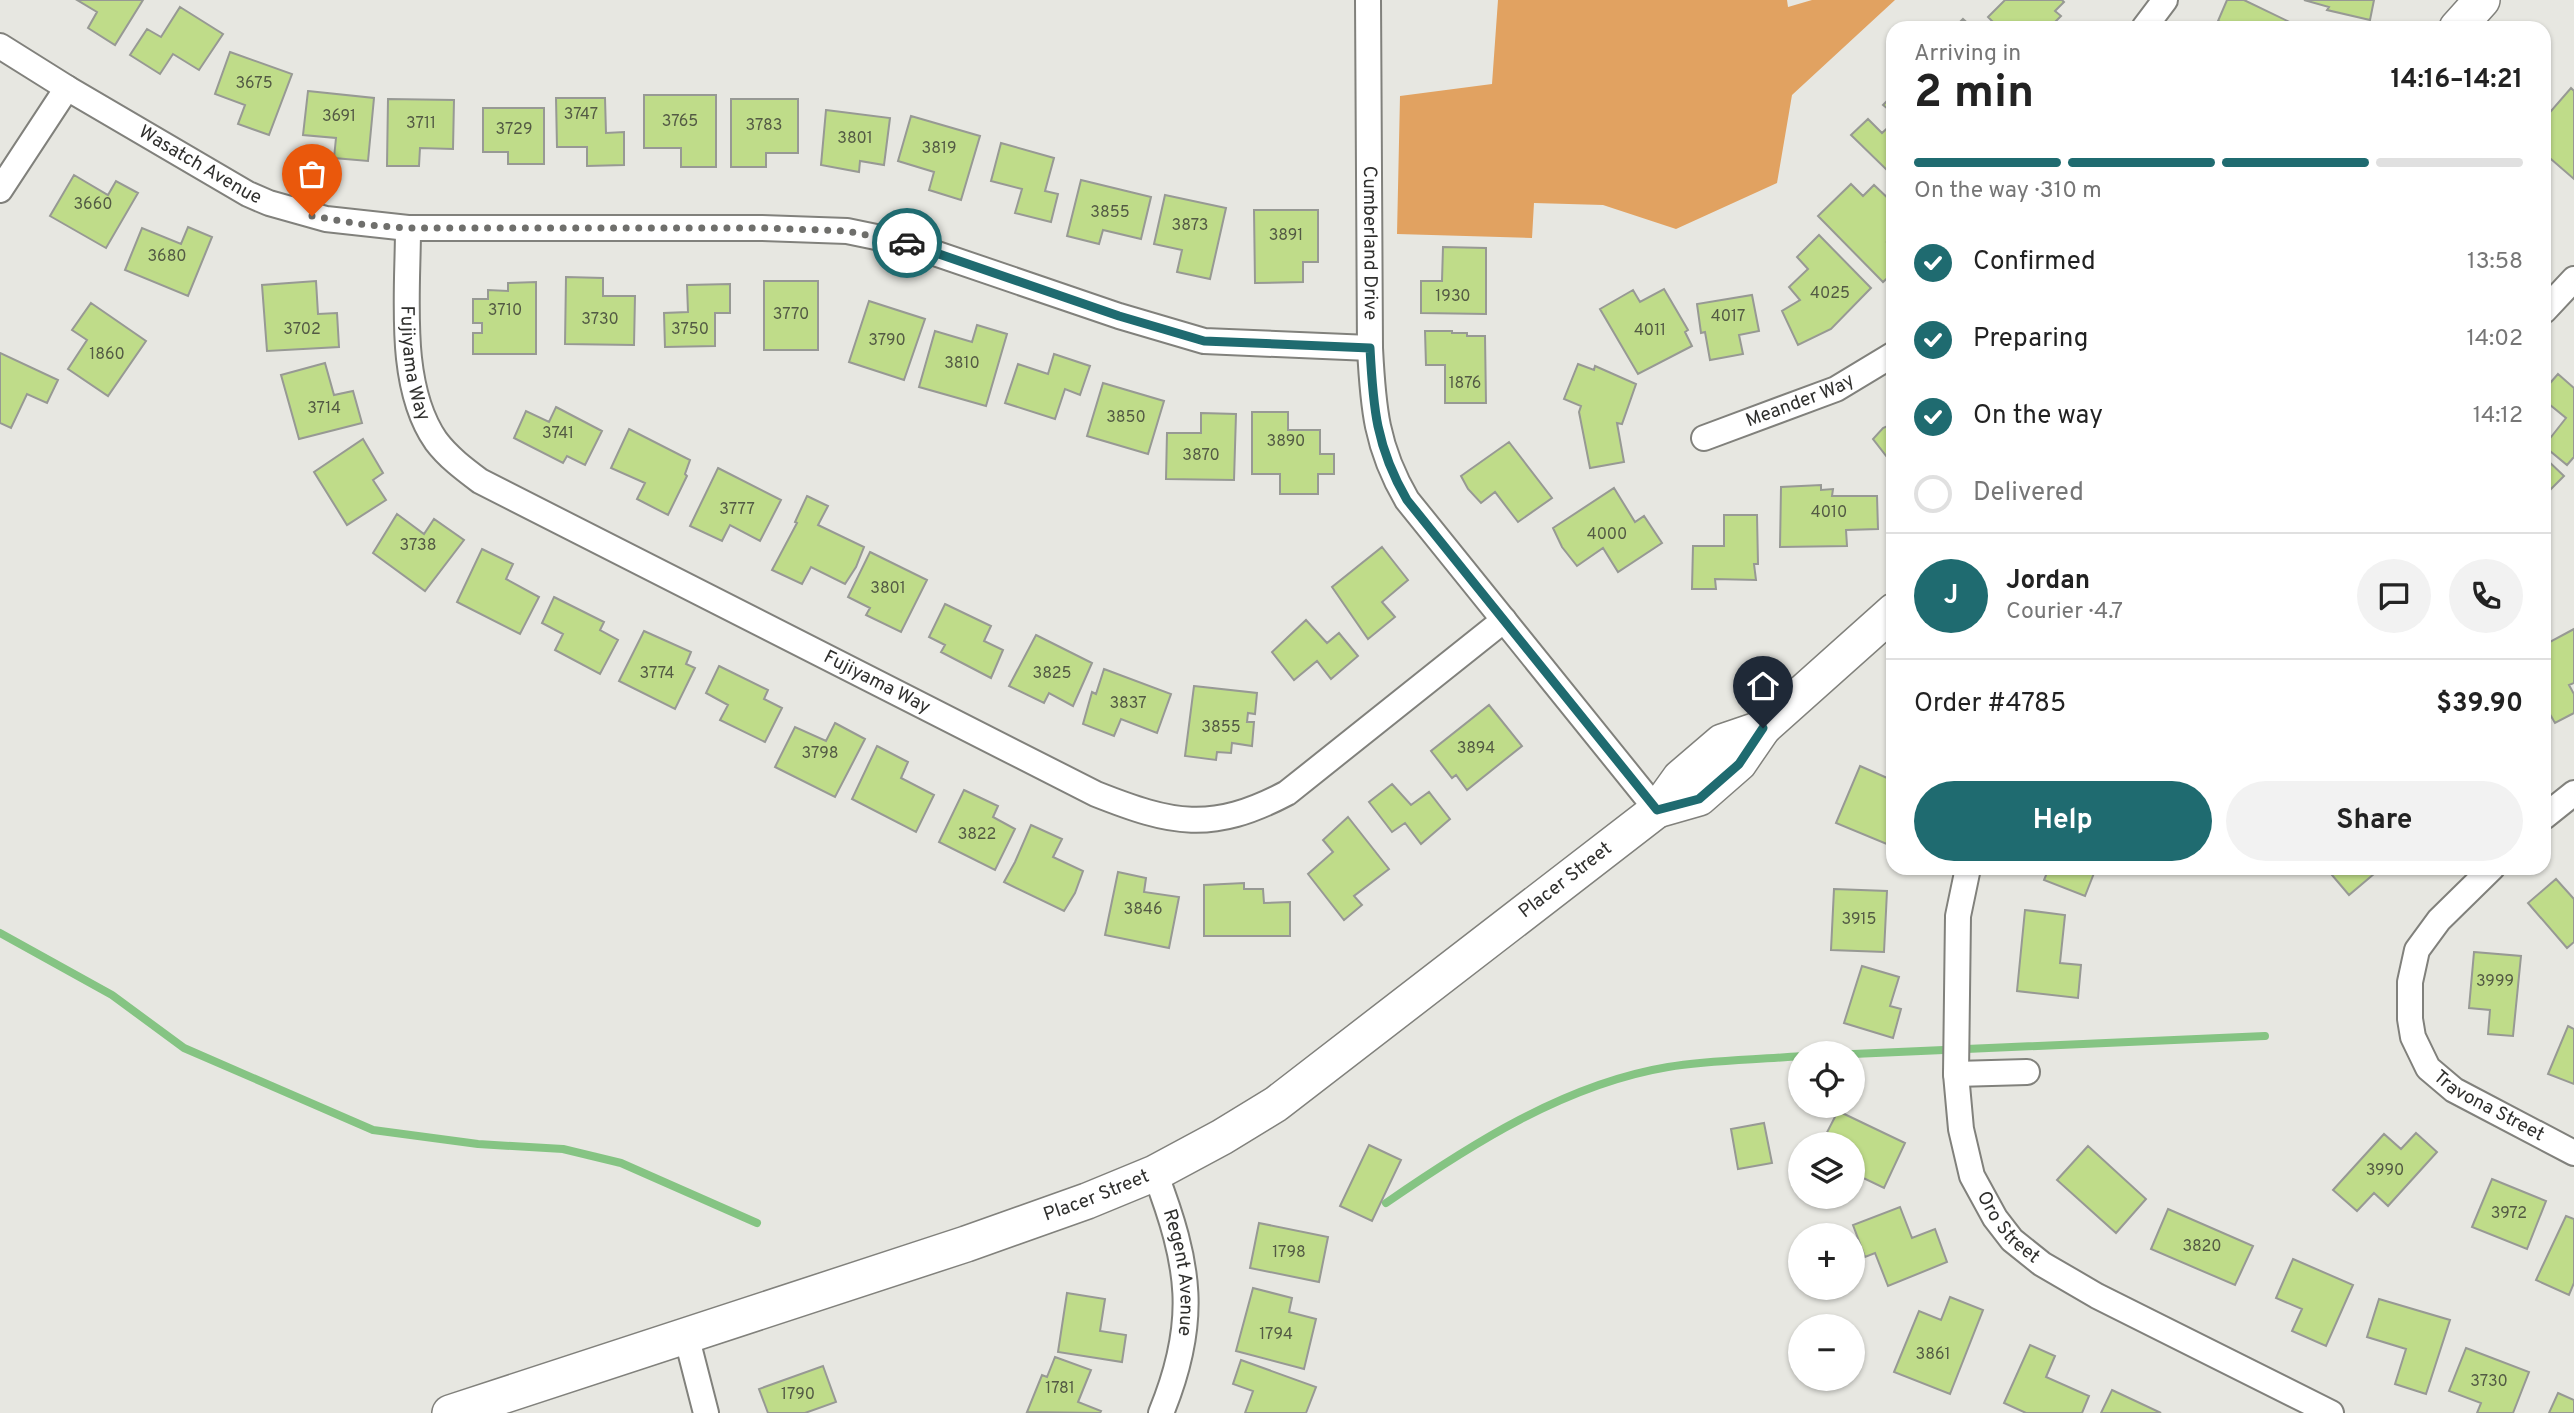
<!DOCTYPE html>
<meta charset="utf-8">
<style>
:root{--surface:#fff;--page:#f2f2f2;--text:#222;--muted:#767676;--line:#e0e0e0;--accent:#1f6b70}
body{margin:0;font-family:Overpass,sans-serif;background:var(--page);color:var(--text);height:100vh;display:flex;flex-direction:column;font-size:26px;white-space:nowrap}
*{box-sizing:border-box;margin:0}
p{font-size:23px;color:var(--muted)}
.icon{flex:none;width:38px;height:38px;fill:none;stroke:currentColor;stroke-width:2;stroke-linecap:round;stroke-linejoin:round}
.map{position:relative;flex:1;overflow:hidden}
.drawer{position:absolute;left:1886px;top:21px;width:665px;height:854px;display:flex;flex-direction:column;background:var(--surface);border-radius:21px;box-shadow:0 2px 5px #0004}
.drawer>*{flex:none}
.tools{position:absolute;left:1788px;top:1041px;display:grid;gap:14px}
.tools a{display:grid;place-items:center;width:77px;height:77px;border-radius:50%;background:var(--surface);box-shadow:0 2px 5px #0004;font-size:35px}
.pin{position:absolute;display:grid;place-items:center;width:60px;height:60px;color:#fff;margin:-72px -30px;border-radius:50% 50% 50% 0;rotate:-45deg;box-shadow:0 0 7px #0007}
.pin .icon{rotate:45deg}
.courier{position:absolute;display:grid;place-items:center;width:70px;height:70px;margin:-35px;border:5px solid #1f6b70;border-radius:50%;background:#fff;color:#222;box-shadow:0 2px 9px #0007}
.head em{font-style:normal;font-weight:700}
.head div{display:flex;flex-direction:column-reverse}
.head{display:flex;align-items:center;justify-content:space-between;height:119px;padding:0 28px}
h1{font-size:46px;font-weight:700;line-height:52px}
.bar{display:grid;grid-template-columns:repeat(4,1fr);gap:10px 7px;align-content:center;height:84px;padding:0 28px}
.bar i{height:9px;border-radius:5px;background:var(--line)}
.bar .current{background:var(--accent)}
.bar p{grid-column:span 4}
.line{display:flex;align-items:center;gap:18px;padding:0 28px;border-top:2px solid var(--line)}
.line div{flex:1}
.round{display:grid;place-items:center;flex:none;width:74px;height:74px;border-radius:37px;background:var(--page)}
ol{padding:0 28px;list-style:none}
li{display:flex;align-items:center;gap:21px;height:77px}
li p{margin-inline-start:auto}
li .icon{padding:7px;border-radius:50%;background:var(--accent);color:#fff;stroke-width:4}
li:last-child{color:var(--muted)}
li i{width:38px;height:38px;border:4px solid var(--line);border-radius:50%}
.action{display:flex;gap:14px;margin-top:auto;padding:14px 28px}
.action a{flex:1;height:80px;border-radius:42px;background:var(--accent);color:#fff;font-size:28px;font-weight:700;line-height:80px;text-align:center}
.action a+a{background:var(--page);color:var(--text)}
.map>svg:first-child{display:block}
</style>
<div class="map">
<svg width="2574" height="1413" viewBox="0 0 2574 1413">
<rect width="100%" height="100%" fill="#e7e7e1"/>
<!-- forest -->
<path fill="#e1a261" d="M1498,0H1787L1788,7L1812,0H1895L1792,95L1777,183L1676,229L1603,205L1534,203L1532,238L1397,234L1400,96L1492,84Z"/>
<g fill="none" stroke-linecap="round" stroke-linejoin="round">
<!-- stream -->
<path stroke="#85c483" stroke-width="8" d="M0,933L112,995L184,1048L373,1130L478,1144L563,1149L621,1163L757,1223
M1853,1054L2265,1036
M1386,1203C1470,1145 1565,1084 1668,1067C1711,1060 1757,1060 1801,1056"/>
</g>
<!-- building -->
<path fill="#bfdc89" stroke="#979994" stroke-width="2" d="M77,0H143L115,45L88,28L97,12Z
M2005,0H2062L2064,2L2055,11L2061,16L2049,28H1993L1996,25L1988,17Z
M2227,0H2244L2302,28H2233L2218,21Z
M2304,0H2374L2370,20L2327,10L2329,7Z
M180,7L223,34L199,70L173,54L160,74L130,55L147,29L161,37Z
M1963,19L1973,28H1954Z
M230,52L292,74L269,135L238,124L245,105L215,94Z
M2571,88L2574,91V179L2544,153V119Z
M308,91L374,98L368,161L334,158L336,138L303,135Z
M1894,94V114L1883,105Z
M644,95H716V167H681V148H644Z
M556,98H605L606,133L624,132V165L587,166V147H557Z
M388,99L454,100L453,149L420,148L419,166H387Z
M731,99H798V153H766V167H731Z
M483,108H544V164H508V152H483Z
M826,110L890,118L884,165L860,161L859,172L821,165Z
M911,116L980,136L961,200L929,190L934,172L898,161Z
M1868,119L1882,133L1894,122V177L1851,135Z
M1001,143L1054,158L1045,191L1058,194L1051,222L1015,213L1022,189L991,181Z
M74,175L108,195L116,181L138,193L106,248L50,216Z
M1081,180L1151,197L1141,239L1103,230L1099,244L1067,236Z
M1851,184L1863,196L1874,185L1894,204V216L1890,220L1894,224V237L1887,242L1894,248V272L1883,282L1818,216Z
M1165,195L1226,208L1210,279L1177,272L1182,250L1154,244Z
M1254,210H1318V262H1303V282L1255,283Z
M188,227L212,237L188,296L125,270L142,228L181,244Z
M1819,235L1871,288L1831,329L1798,345L1782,311L1800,300L1789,287L1808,269L1797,257Z
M1443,247L1486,248V314L1421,313V281H1442Z
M566,277L603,278V296H635L634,345L565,344Z
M316,281L318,314L337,313L339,347L267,351L262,285Z
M764,281H818V350H764Z
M536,282V354H473V333H482V323H473V299H488V290L508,291V283Z
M730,284V313H715V346L665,347L664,313L688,312L687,285Z
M1664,289L1688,330L1685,332L1692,346L1638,374L1600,309L1633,290L1640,302Z
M1752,295L1759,331L1739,335L1743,354L1710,360L1705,332L1701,333L1697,304Z
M869,301L925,319L904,380L849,362Z
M91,303L146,341L108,396L68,369L87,340L72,330Z
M977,325L1007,334L986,406L919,387L935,331L972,342Z
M1425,331H1452V333H1467V336H1485L1486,403H1445V365H1426Z
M0,353L58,380L47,403L27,394L11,428L0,423Z
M1054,354L1090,366L1080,395L1065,389L1055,419L1005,403L1018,364L1048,374Z
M325,363L334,395L353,391L362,423L299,439L281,375Z
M1578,364L1594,370L1595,366L1636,384L1622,424L1617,423L1624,462L1590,468L1579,412L1581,406L1564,399Z
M2558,374L2574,388V457L2567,465L2544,446L2566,418L2544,400V390Z
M1103,383L1164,401L1148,454L1087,436Z
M556,407L602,431L585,465L567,456L563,463L514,438L526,411L549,422Z
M1252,412H1288V430H1320V454H1334V474H1318V494H1280V474H1252Z
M1201,413L1236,414L1234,480L1166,479L1167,433H1201Z
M1894,423V466L1873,439L1883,428Z
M629,429L690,460L685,474L687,476L668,515L637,499L645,483L611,468Z
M363,439L383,473L373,480L386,500L347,525L314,472Z
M1509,442L1552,498L1518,522L1495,492L1481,503L1468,489L1461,476Z
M2544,457L2564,476L2544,496Z
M718,468L781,500L760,541L730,525L722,541L690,526Z
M1821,485V490L1833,489L1832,496H1877L1878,529L1846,530L1847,546L1780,547L1781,487Z
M1614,488L1635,522L1644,516L1662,543L1618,572L1603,548L1577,566L1562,547L1553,528Z
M807,496L828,506L818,525L864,547L856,567L845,584L811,567L802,584L772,570L797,523L795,522Z
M397,514L424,534L434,519L464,540L425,591L373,553Z
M1724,515H1757L1758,564H1754L1756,580L1715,579L1716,589H1692L1693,546H1724Z
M1382,547L1408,580L1382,602L1395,617L1368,639L1332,587Z
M482,549L513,564L506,579L539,597L520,634L457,602Z
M870,552L927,580L901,632L866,615L870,608L848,597Z
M554,597L604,622L600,630L618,640L600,674L555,650L563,634L542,623Z
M945,604L991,626L984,641L1003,650L991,678L941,652L945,645L929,637Z
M1306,620L1327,643L1339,633L1358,656L1331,679L1317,661L1294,680L1272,652Z
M2574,629V683L2569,685L2574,694V713L2555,723L2544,704V632L2550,642Z
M644,631L691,652L686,664L695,668L675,709L619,681Z
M1036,635L1092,663L1073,706L1049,693L1044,703L1009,686Z
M719,666L768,690L764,699L782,708L765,742L720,720L728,705L706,693Z
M1104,669L1171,694L1157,733L1121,719L1114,736L1083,724L1092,692L1096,694Z
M1194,686L1257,693L1255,714L1248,713L1247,722H1254L1252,746L1232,743L1231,753L1217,752L1216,760L1185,756Z
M1489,705L1522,746L1467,790L1456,775L1452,778L1431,751Z
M835,723L865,739L835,797L775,767L795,727L826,741Z
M877,746L908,762L901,778L934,795L916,832L852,799Z
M1860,766L1894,781V847L1836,823Z
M1392,784L1411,805L1429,792L1450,819L1421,844L1405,823L1392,832L1369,802Z
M964,790L998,806L993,817L1015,829L995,870L939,842Z
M1348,817L1389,869L1354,896L1362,905L1344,920L1308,874L1333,852L1323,840Z
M1031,825L1062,839L1053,857L1083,871L1075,893L1064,911L1004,882L1015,862Z
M2049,868H2096L2085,896L2044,880Z
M2326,868H2381L2349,895Z
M1118,872L1146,878L1144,892L1179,897L1169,948L1105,935Z
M2556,879L2574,899V942L2567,948L2528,903Z
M1244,883V889H1263L1264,903L1290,902V936H1204V885Z
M1834,889L1887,891L1884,952L1831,950Z
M2025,910L2065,915L2060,963L2081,965L2078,998L2017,991Z
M2474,952L2521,956L2513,1036L2488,1034L2490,1010L2469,1008Z
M1862,966L1899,977L1890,1006L1901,1009L1893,1038L1844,1023Z
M2568,1026L2574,1029V1084L2548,1074Z
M1838,1111L1905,1143L1884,1188L1853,1173V1144H1821Z
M1764,1123L1772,1163L1738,1169L1731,1129Z
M2416,1133L2437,1152L2388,1206L2374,1193L2357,1211L2333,1190L2384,1134L2401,1149Z
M1369,1145L1401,1160L1372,1221L1340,1206Z
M2088,1146L2146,1199L2116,1233L2057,1180Z
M2492,1179L2546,1201L2527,1249L2472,1227Z
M1900,1207L1912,1238L1935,1229L1947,1262L1888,1286L1875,1253L1865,1257L1853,1225Z
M2168,1209L2253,1246L2235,1285L2151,1249Z
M2566,1216L2574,1219V1283L2569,1295L2536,1280Z
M1259,1223L1328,1237L1319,1282L1250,1268Z
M2293,1259L2353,1285L2326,1346L2292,1331L2302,1309L2276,1298Z
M1253,1288L1292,1298L1289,1312L1316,1319L1304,1369L1236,1351Z
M1067,1293L1105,1299L1100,1331L1126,1335L1122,1362L1058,1352Z
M1950,1297L1983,1310L1950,1394L1894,1372L1919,1311L1941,1320Z
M2379,1299L2450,1320L2426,1394L2395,1384L2406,1349L2367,1337Z
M2030,1345L2055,1356L2046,1377L2089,1396L2082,1413H2026L2004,1403Z
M2466,1348L2529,1372L2513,1413H2477L2481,1403L2449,1391Z
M1055,1357L1091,1370L1078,1402L1101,1411L1100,1413L1027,1412L1042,1375L1047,1377Z
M1241,1360L1316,1387L1306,1413H1245L1253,1391L1233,1384Z
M823,1366L836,1402L805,1413H768L759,1389Z
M2112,1390L2161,1413H2101Z
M2558,1393L2574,1400V1413H2549Z"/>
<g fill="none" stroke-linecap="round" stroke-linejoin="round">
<!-- minor casing -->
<g stroke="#81817c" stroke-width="28">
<g id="minor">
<path id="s1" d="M1368,0L1370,348C1373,407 1376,447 1407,500L1657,810"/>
<path d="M2144,28L2165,0"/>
<path id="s2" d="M0,46L67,88L248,194L269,203L326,219L408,228H762L847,231L905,243L1119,316L1204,341L1370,348"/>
<path d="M0,190L67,88"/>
<path id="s3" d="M408,228C408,294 397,385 436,441C448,457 464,469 480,481L1096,794C1172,824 1211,833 1287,793L1504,620"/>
<path d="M2544,311L2574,279"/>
<path id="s4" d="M1704,438L1836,389L1894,354"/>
<path d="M2544,817L2574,793"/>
<path id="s5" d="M1968,868L1958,916L1956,1074L1961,1129L1972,1176L1995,1218L2012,1240L2042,1264L2097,1296L2331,1413"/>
<path id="s6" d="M2492,868L2439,920L2417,950L2410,982V1019L2413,1037L2428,1068L2454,1090L2574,1153"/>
<path d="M1956,1074L2027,1072"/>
<path id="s7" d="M1155,1173C1190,1265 1199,1321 1161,1413"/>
<path d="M686,1335L706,1413"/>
</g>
</g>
<!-- secondary casing -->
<g stroke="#81817c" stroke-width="38">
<g id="secondary">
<path d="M2457,28L2482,0"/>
<path d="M1657,810L1699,798L1739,763L1763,728L1894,611"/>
<path id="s8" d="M450,1413L966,1244L1087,1201L1155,1173L1222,1137L1276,1104L1657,810L1680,778L1722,742L1763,728"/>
</g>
</g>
<!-- minor -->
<use href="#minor" stroke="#fff" stroke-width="24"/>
<!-- secondary -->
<use href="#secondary" stroke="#fff" stroke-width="35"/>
</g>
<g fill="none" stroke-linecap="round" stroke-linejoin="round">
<!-- done -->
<path stroke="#6f6f6c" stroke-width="7" stroke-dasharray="0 12.6" d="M312,216L366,225L408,228H762L847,231L907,243"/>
<!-- route -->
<path stroke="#1f6b70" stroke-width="9" d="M907,243L1119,316L1204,341L1370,348C1373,407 1376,447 1407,500L1657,810L1699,799L1739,764L1763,728"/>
</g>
<g text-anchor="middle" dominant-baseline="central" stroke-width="6" stroke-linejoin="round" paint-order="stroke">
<!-- number labels -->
<g font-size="16" fill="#535a44">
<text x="254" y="84">3675</text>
<text x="581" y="115">3747</text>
<text x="339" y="117">3691</text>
<text x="680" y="122">3765</text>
<text x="421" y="124">3711</text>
<text x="764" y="126">3783</text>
<text x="514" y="130">3729</text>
<text x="855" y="139">3801</text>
<text x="939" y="149">3819</text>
<text x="93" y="205">3660</text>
<text x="1110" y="213">3855</text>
<text x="1190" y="226">3873</text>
<text x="1286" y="236">3891</text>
<text x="167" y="257">3680</text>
<text x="1830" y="294">4025</text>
<text x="1453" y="297">1930</text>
<text x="505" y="311">3710</text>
<text x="791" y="315">3770</text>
<text x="1728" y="317">4017</text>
<text x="600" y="320">3730</text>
<text x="302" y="330">3702</text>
<text x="690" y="330">3750</text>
<text x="1650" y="331">4011</text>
<text x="887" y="341">3790</text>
<text x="107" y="355">1860</text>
<text x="962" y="364">3810</text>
<text x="1465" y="384">1876</text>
<text x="324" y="409">3714</text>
<text x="1126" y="418">3850</text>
<text x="558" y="434">3741</text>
<text x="1286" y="442">3890</text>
<text x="1201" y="456">3870</text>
<text x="737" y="510">3777</text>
<text x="1829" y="513">4010</text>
<text x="1607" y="535">4000</text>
<text x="418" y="546">3738</text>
<text x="888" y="589">3801</text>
<text x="657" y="674">3774</text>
<text x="1052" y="674">3825</text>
<text x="1128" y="704">3837</text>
<text x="1221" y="728">3855</text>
<text x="1476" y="749">3894</text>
<text x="820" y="754">3798</text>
<text x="977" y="835">3822</text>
<text x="1143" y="910">3846</text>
<text x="1859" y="920">3915</text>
<text x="2495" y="982">3999</text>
<text x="2385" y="1171">3990</text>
<text x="2509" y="1214">3972</text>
<text x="2202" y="1247">3820</text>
<text x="1289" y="1253">1798</text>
<text x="1276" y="1335">1794</text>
<text x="1933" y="1355">3861</text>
<text x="2489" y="1382">3730</text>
<text x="1060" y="1389">1781</text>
<text x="798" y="1395">1790</text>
</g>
<!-- street labels -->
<g font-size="19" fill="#2f2f2d" stroke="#e7e7e1">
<text stroke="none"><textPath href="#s2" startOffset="233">Wasatch Avenue</textPath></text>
<text stroke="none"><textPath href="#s1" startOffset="243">Cumberland Drive</textPath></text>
<text stroke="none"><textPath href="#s3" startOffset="136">Fujiyama Way</textPath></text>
<text stroke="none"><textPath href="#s4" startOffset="103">Meander Way</textPath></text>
<text stroke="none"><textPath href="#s3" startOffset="723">Fujiyama Way</textPath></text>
<text stroke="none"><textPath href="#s8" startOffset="1250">Placer Street</textPath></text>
<text stroke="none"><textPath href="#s6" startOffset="306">Travona Street</textPath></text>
<text stroke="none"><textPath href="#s8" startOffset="682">Placer Street</textPath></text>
<text stroke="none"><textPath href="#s5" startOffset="374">Oro Street</textPath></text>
<text stroke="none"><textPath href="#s7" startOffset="103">Regent Avenue</textPath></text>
</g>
</g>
</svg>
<div class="tools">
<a><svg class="icon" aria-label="locate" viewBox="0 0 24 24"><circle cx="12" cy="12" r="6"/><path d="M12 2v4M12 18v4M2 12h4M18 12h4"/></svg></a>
<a><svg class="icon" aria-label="layers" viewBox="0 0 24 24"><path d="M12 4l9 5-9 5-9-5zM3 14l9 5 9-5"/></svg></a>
<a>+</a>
<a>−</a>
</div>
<div class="pin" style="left:312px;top:216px;background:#ea580c"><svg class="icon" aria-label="bag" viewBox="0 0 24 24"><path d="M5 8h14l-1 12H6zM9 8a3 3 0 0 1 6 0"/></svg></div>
<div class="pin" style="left:1763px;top:728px;background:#1f2937"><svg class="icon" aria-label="home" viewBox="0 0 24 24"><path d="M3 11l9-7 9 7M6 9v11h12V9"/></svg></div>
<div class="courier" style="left:907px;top:243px"><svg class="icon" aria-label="car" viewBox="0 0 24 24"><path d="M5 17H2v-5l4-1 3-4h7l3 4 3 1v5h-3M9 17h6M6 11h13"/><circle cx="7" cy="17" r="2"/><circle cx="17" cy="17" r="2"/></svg></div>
<section class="drawer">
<div class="head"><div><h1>2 min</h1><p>Arriving in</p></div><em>14:16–14:21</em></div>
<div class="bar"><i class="current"></i><i class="current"></i><i class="current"></i><i></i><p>On the way · 310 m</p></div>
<ol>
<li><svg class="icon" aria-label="check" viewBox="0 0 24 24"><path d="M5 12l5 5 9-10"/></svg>Confirmed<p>13:58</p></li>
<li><svg class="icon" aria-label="check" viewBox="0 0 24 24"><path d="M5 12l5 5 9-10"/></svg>Preparing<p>14:02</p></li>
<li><svg class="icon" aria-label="check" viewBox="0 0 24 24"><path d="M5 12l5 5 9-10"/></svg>On the way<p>14:12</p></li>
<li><i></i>Delivered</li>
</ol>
<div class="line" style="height:126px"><b class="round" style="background:var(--accent);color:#fff">J</b><div><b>Jordan</b><p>Courier · 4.7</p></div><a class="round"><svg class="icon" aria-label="chat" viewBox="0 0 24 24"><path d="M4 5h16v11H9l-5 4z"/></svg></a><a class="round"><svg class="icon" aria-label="phone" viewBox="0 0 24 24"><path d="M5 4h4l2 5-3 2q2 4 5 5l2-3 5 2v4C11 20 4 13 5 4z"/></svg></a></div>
<div class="line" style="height:91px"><div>Order #4785</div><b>$39.90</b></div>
<div class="action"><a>Help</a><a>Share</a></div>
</section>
</div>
